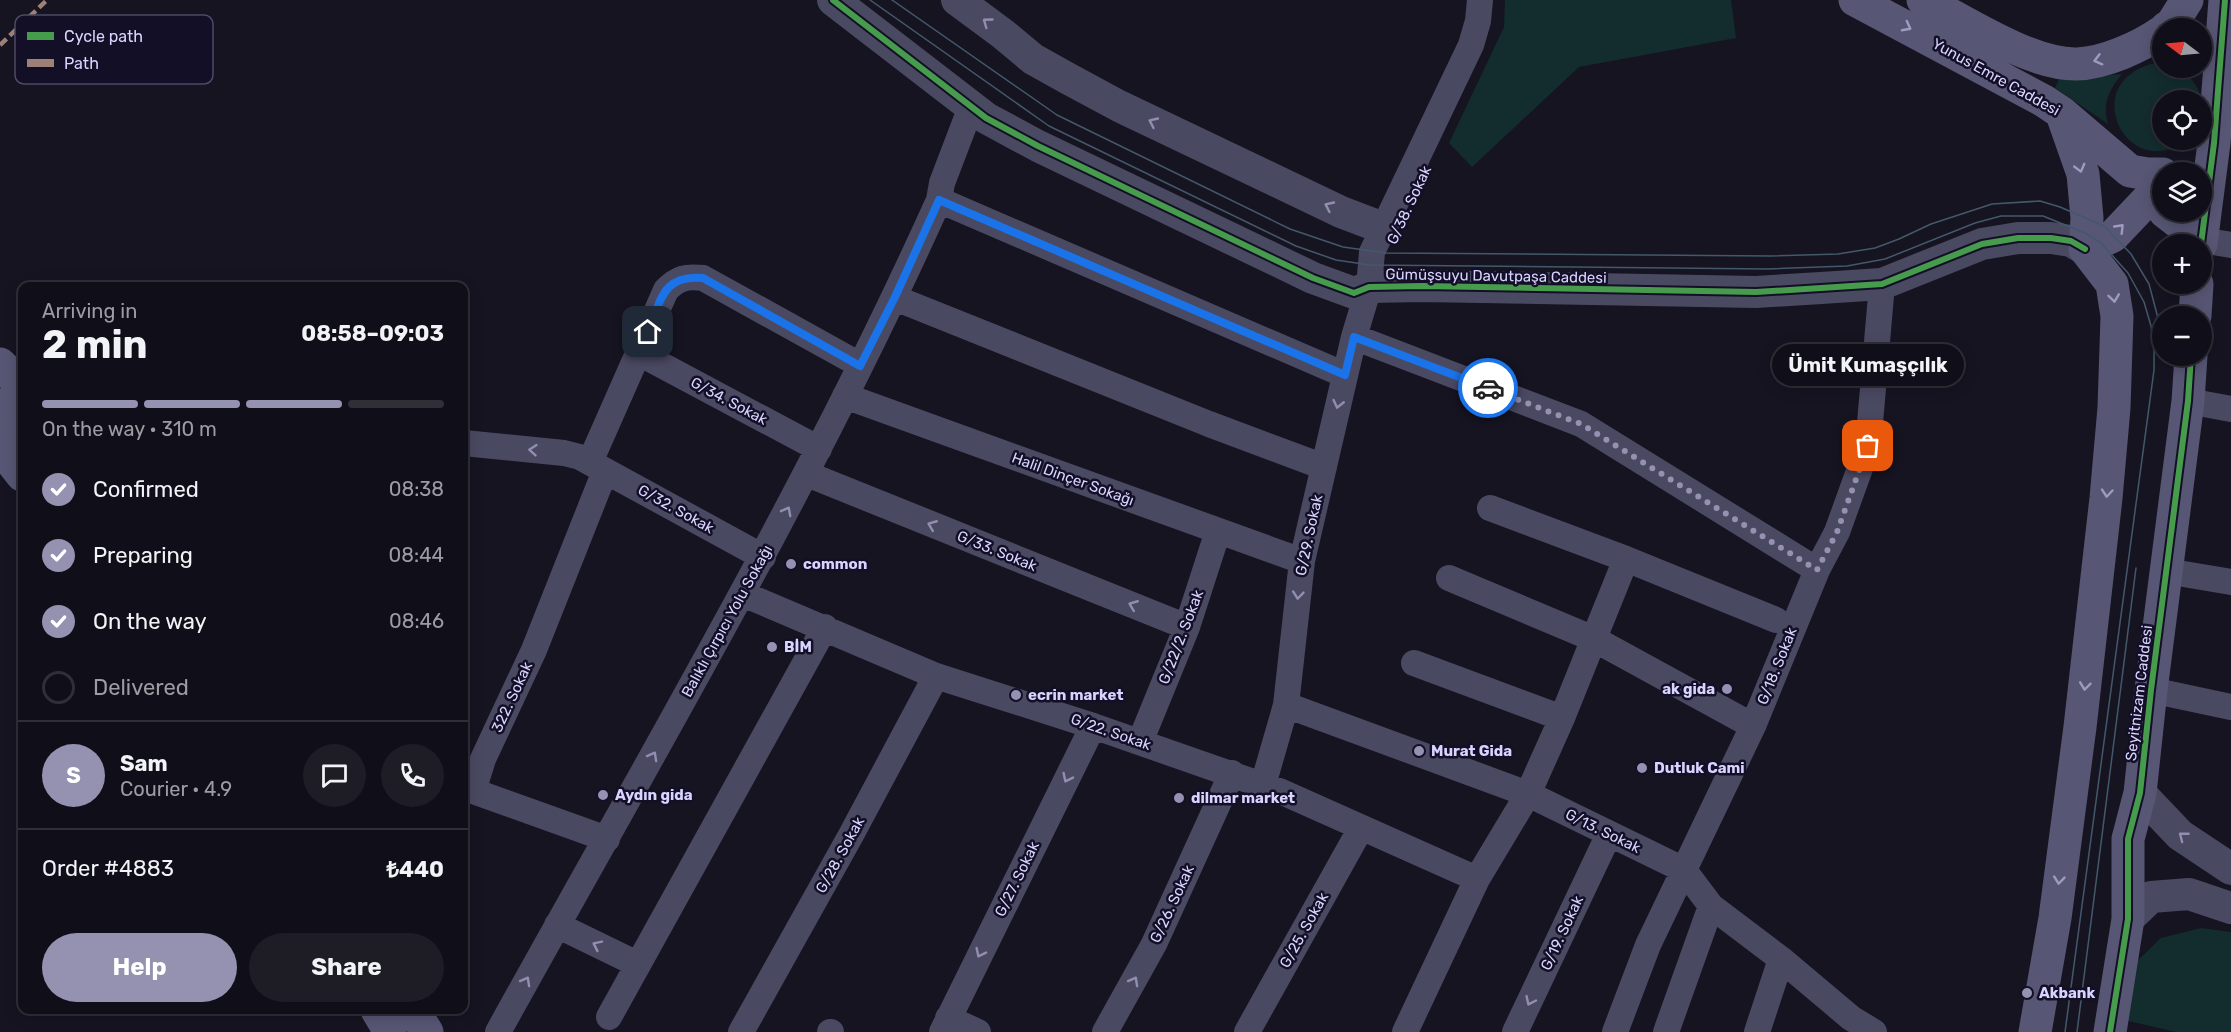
<!DOCTYPE html>
<meta charset="utf-8">
<style>
:root{--surface:#100f19;--page:#1e1d26;--text:#f1f3f6;--muted:#9c9ca2;--line:#302f38;--accent:#9591b1}
body{margin:0;font-family:Rubik,sans-serif;background:var(--page);color:var(--text);height:100vh;display:flex;flex-direction:column;font-size:22px;white-space:nowrap}
*{box-sizing:border-box;margin:0}
p{font-size:20px;color:var(--muted)}
.icon{flex:none;width:33px;height:33px;fill:none;stroke:currentColor;stroke-width:2;stroke-linecap:round;stroke-linejoin:round}
.map{position:relative;flex:1;overflow:hidden}
.drawer{position:absolute;left:18px;top:282px;width:450px;height:732px;display:flex;flex-direction:column;background:var(--surface);border-radius:12px;box-shadow:0 3px 15px #0003,0 0 0 2px var(--line)}
.drawer>*{flex:none}
.needle{width:39px;rotate:286deg}
.controls{position:absolute;left:2152px;top:18px;display:grid;gap:12px}
.controls a{display:grid;place-items:center;width:60px;height:60px;border-radius:50%;background:var(--surface);box-shadow:0 3px 15px #0003,0 0 0 2px var(--line);font-size:30px}
.pin{position:absolute;display:grid;place-items:center;width:51px;height:51px;color:#fff;margin:-26px;border-radius:12px;box-shadow:0 3px 9px #0006}
.courier{position:absolute;display:grid;place-items:center;width:60px;height:60px;margin:-30px;border:4px solid #1a73e8;border-radius:50%;background:#fff;color:#222;box-shadow:0 2px 8px #0007}
.bubble{position:absolute;height:42px;border-radius:21px;background:var(--surface);box-shadow:0 3px 15px #0003,0 0 0 2px var(--line);font-size:20px;font-weight:700;line-height:42px;text-align:center}
.head em{font-style:normal;font-weight:700}
.head div{display:flex;flex-direction:column-reverse}
.head{display:flex;align-items:center;justify-content:space-between;height:102px;padding:0 24px}
h1{font-size:39px;font-weight:700;line-height:45px}
.bar{display:grid;grid-template-columns:repeat(4,1fr);gap:9px 6px;align-content:center;height:72px;padding:0 24px}
.bar i{height:8px;border-radius:4px;background:var(--line)}
.bar .current{background:var(--accent)}
.bar p{grid-column:span 4}
.line{display:flex;align-items:center;gap:15px;padding:0 24px;border-top:2px solid var(--line)}
.line div{flex:1}
.round{display:grid;place-items:center;flex:none;width:63px;height:63px;border-radius:32px;background:var(--page)}
ol{padding:0 24px;list-style:none}
li{display:flex;align-items:center;gap:18px;height:66px}
li p{margin-inline-start:auto}
li .icon{padding:6px;border-radius:50%;background:var(--accent);color:#fff;stroke-width:4}
li:last-child{color:var(--muted)}
li i{width:33px;height:33px;border:3px solid var(--line);border-radius:50%}
.primary-button{display:flex;gap:12px;margin-top:auto;padding:12px 24px}
.primary-button a{flex:1;height:69px;border-radius:36px;background:var(--accent);color:#fff;font-size:24px;font-weight:700;line-height:69px;text-align:center}
.primary-button a+a{background:var(--page);color:var(--text)}
.map>svg:first-child{display:block}
</style>
<div class="map">
<svg width="2231" height="1032" viewBox="0 0 2231 1032">
<rect width="100%" height="100%" fill="#161421"/>
<!-- green -->
<path fill="#132c2d" d="M1505,0H1731L1736,38L1579,67L1472,167L1449,143L1504,27Z
M2155,63L2163,64V68C2183,68 2198,80 2201,100H2163V140H2187C2128,185 2075,82 2155,63Z
M2122,74C2109,90 2102,103 2108,124L2055,88L2059,79Z
M2201,928L2231,932V1032H2176L2124,1020L2133,965L2161,938Z"/>
<g fill="none" stroke-linecap="round" stroke-linejoin="round">
<!-- minor -->
<path stroke="#4a4962" stroke-width="26" d="M939,200L1345,375
M2201,240L2231,245
M895,298L1209,424L1324,467
M1354,337L1581,424L1817,570
M639,353L819,449
M845,396L1302,561
M2188,401L2231,409
M464,443L564,453L580,457L763,557
M590,462L666,290C678,278 686,276 703,278L860,365
M605,471L534,650L483,759L473,791L607,839
M807,474L1187,627
M1490,508L1626,559L1776,620
M2166,571L2231,582
M1449,578L1594,639L1753,726
M743,594L936,676L1093,726L1282,792L1477,879
M1414,663L1562,718
M2151,690L2231,707
M1286,705L1528,794L1684,870L1711,906L1781,959L1851,1018L1874,1032
M1140,742L1187,627L1218,531
M1263,785L1286,705L1302,561L1354,337L1369,287L1372,252L1471,45L1478,21L1480,0
M557,925L637,964
M609,1017L825,627
M948,1018L978,1032
M498,1032C650,757 810,487 939,200L942,183L971,107
M741,1032L851,835L936,676
M830,1032H831
M942,1032L1093,726
M1105,1032L1154,944L1232,773
M1247,1032L1361,828
M1405,1032L1477,879L1528,794L1562,718L1626,559
M1515,1032L1609,834
M1615,1032L1648,945L1753,726L1817,570L1837,532L1868,446L1882,284
M1666,1032L1711,906
M1757,1032L1781,959"/>
<!-- tertiary -->
<path stroke="#4a4962" stroke-width="32" d="M833,0L986,118L1038,146L1313,278L1354,293L1369,287L1422,286L1756,292L1821,288L1882,284L1982,244L2018,238H2051L2071,241L2085,249
M957,0L1003,34L1033,59L1067,78L1119,106L1341,212L1383,228
M2140,793L2180,835L2231,869
M2128,919L2151,897L2189,894L2231,908"/>
<!-- secondary -->
<path stroke="#575674" stroke-width="33" d="M1855,0L2044,101L2062,113L2130,171L2148,174H2163
M1923,0C1965,21 2030,65 2077,64C2105,63 2140,47 2163,31
M2166,28L2172,24L2187,0
M2063,117L2083,174L2087,218L2085,249
M2165,212L2201,240
M2201,244L2214,143L2225,0
M2085,249L2113,236L2149,198
M2195,316L2197,284
M0,364L22,386
M0,405L22,430
M0,447L22,475
M377,1010L390,1032
M413,1010L427,1032
M2035,1032L2055,918L2080,727L2106,498L2114,408L2117,316L2112,284L2085,249
M2110,1032L2128,919V839L2140,793L2151,690L2188,401L2191,356"/>
<!-- tram -->
<path stroke="#43596b" stroke-width="1.5" d="M870,0L1049,126L1296,246L1336,260L1370,265L1768,269L1847,266L1885,259L1975,223L2001,216H2043L2085,233L2101,243L2128,273L2144,302L2151,326L2154,349V370L2065,1032
M892,0L1057,115L1290,229L1343,247L1386,253L1770,256L1838,254L1875,248L1899,239L1931,224L1992,204L2040,201L2060,207L2104,226L2131,254L2149,284L2163,337
M2077,1032L2136,568"/>
<!-- quiet -->
<path stroke="#9e8076" stroke-width="4.5" stroke-dasharray="9 4.5" stroke-linecap="butt" d="M0,45L47,0"/>
<!-- cycleway casing -->
<g stroke="#130f26" stroke-width="10">
<path id="cycleway" d="M833,0L986,118L1038,146L1313,278L1354,293L1369,287L1422,286L1756,292L1821,288L1882,284L1982,244L2018,238H2051L2071,241L2085,249
M2201,244L2214,143L2225,0
M2110,1032L2128,919V839L2140,793L2151,690L2188,401L2191,356"/>
</g>
<!-- cycleway -->
<use href="#cycleway" stroke="#469c4c" stroke-width="6"/>
</g>
<!-- one-way arrows -->
<defs><path id="oneway-chevron" d="M-2-3.5L2.5 0L-2 3.5" fill="none" stroke-width="1.6" stroke-linecap="round" stroke-linejoin="round" transform="scale(1.5)"/></defs>
<g stroke="#928eb0">
<use href="#oneway-chevron" transform="translate(987 22) rotate(-144)"/>
<use href="#oneway-chevron" transform="translate(1153 122) rotate(-155)"/>
<use href="#oneway-chevron" transform="translate(1329 206) rotate(-155)"/>
<use href="#oneway-chevron" transform="translate(1338 404) rotate(103)"/>
<use href="#oneway-chevron" transform="translate(533 450) rotate(-175)"/>
<use href="#oneway-chevron" transform="translate(787 511) rotate(-62)"/>
<use href="#oneway-chevron" transform="translate(932 525) rotate(-158)"/>
<use href="#oneway-chevron" transform="translate(1298 595) rotate(96)"/>
<use href="#oneway-chevron" transform="translate(1133 605) rotate(-158)"/>
<use href="#oneway-chevron" transform="translate(653 756) rotate(-61)"/>
<use href="#oneway-chevron" transform="translate(1067 778) rotate(116)"/>
<use href="#oneway-chevron" transform="translate(2183 836) rotate(-142)"/>
<use href="#oneway-chevron" transform="translate(597 945) rotate(-154)"/>
<use href="#oneway-chevron" transform="translate(980 953) rotate(116)"/>
<use href="#oneway-chevron" transform="translate(526 981) rotate(-61)"/>
<use href="#oneway-chevron" transform="translate(1134 981) rotate(-61)"/>
<use href="#oneway-chevron" transform="translate(1530 1001) rotate(115)"/>
</g>
<g stroke="#9e9bc0">
<use href="#oneway-chevron" transform="translate(1907 27) rotate(28)"/>
<use href="#oneway-chevron" transform="translate(2098 60) rotate(165)"/>
<use href="#oneway-chevron" transform="translate(2080 168) rotate(75)"/>
<use href="#oneway-chevron" transform="translate(2120 228) rotate(-46)"/>
<use href="#oneway-chevron" transform="translate(2114 298) rotate(82)"/>
<use href="#oneway-chevron" transform="translate(2107 493) rotate(95)"/>
<use href="#oneway-chevron" transform="translate(2085 686) rotate(97)"/>
<use href="#oneway-chevron" transform="translate(2059 880) rotate(96)"/>
</g>
<g fill="none" stroke-linecap="round" stroke-linejoin="round">
<!-- done -->
<path stroke="#9591b1" stroke-width="6" stroke-dasharray="0 10.8" d="M1488,388L1581,424L1817,570L1837,532L1868,446"/>
<!-- route -->
<path stroke="#1a73e8" stroke-width="8" d="M648,332C661,301 662,274 703,278L860,366L895,297L939,200L1345,375L1354,337L1488,388"/>
</g>
<!-- markers -->
<g fill="#9591b1" stroke="#130f26" stroke-width="2">
<circle cx="791" cy="564" r="6"/>
<circle cx="772" cy="647" r="6"/>
<circle cx="1727" cy="689" r="6"/>
<circle cx="1016" cy="695" r="6"/>
<circle cx="1419" cy="751" r="6"/>
<circle cx="1642" cy="768" r="6"/>
<circle cx="603" cy="795" r="6"/>
<circle cx="1179" cy="798" r="6"/>
<circle cx="2027" cy="993" r="6"/>
</g>
<g text-anchor="middle" dominant-baseline="central" stroke-width="5" stroke-linejoin="round" paint-order="stroke">
<!-- street labels -->
<g font-size="15" fill="#d9d4ff" stroke="#130f26">
<text transform="translate(1996 77) rotate(29)">Yunus Emre Caddesi</text>
<text transform="translate(1409 205) rotate(-65)">G/38. Sokak</text>
<text transform="translate(1496 276) rotate(1)">Gümüşsuyu Davutpaşa Caddesi</text>
<text transform="translate(729 401) rotate(28)">G/34. Sokak</text>
<text transform="translate(1073 479) rotate(20)">Halil Dinçer Sokağı</text>
<text transform="translate(676 509) rotate(29)">G/32. Sokak</text>
<text transform="translate(1309 535) rotate(-78)">G/29. Sokak</text>
<text transform="translate(997 551) rotate(22)">G/33. Sokak</text>
<text transform="translate(727 621) rotate(-61)">Balıklı Çırpıcı Yolu Sokağı</text>
<text transform="translate(1181 637) rotate(-69)">G/22/2. Sokak</text>
<text transform="translate(1777 666) rotate(-68)">G/18. Sokak</text>
<text transform="translate(2139 693) rotate(-83)">Seyitnizam Caddesi</text>
<text transform="translate(512 697) rotate(-65)">322. Sokak</text>
<text transform="translate(1111 732) rotate(19)">G/22. Sokak</text>
<text transform="translate(1603 831) rotate(26)">G/13. Sokak</text>
<text transform="translate(840 855) rotate(-61)">G/28. Sokak</text>
<text transform="translate(1017 879) rotate(-64)">G/27. Sokak</text>
<text transform="translate(1172 904) rotate(-65)">G/26. Sokak</text>
<text transform="translate(1304 930) rotate(-61)">G/25. Sokak</text>
<text transform="translate(1562 933) rotate(-65)">G/19. Sokak</text>
</g>
<!-- poi labels -->
<g font-size="15" font-weight="bold" fill="#d9d4ff" stroke="#130f26" text-anchor="start">
<text x="803" y="564">common</text>
<text x="784" y="647">BİM</text>
<text x="1715" y="689" text-anchor="end">ak gida</text>
<text x="1028" y="695">ecrin market</text>
<text x="1431" y="751">Murat Gida</text>
<text x="1654" y="768">Dutluk Cami</text>
<text x="615" y="795">Aydın gida</text>
<text x="1191" y="798">dilmar market</text>
<text x="2039" y="993">Akbank</text>
</g>
</g>
<!-- legend -->
<rect x="15" y="15" width="198" height="69" rx="9" fill="#130f26" stroke="#4e4a67" stroke-width="1.5"/>
<rect x="27" y="32" width="27" height="8" fill="#469c4c"/>
<rect x="27" y="59" width="27" height="8" fill="#9e8076"/>
<g font-size="16" fill="#d9d4ff">
<text x="64" y="42">Cycle path</text>
<text x="64" y="69">Path</text>
</g>
</svg>
<div class="controls">
<a><svg class="needle" viewBox="-14 -14 28 28"><path d="M0-13l5 13h-10z" fill="#e53935"/><path d="M0 13l5-13h-10z" fill="#9c9ca2"/></svg></a>
<a><svg class="icon" aria-label="locate" viewBox="0 0 24 24"><circle cx="12" cy="12" r="6"/><path d="M12 2v4M12 18v4M2 12h4M18 12h4"/></svg></a>
<a><svg class="icon" aria-label="layers" viewBox="0 0 24 24"><path d="M12 4l9 5-9 5-9-5zM3 14l9 5 9-5"/></svg></a>
<a>+</a>
<a>−</a>
</div>
<div class="pin" style="left:1868px;top:446px;background:#ea580c"><svg class="icon" aria-label="bag" viewBox="0 0 24 24"><path d="M5 8h14l-1 12H6zM9 8a3 3 0 0 1 6 0"/></svg></div>
<div class="pin" style="left:648px;top:332px;background:#1f2937"><svg class="icon" aria-label="home" viewBox="0 0 24 24"><path d="M3 11l9-7 9 7M6 9v11h12V9"/></svg></div>
<div class="courier" style="left:1488px;top:388px"><svg class="icon" aria-label="car" viewBox="0 0 24 24"><path d="M5 17H2v-5l4-1 3-4h7l3 4 3 1v5h-3M9 17h6M6 11h13"/><circle cx="7" cy="17" r="2"/><circle cx="17" cy="17" r="2"/></svg></div>
<div class="bubble" style="left:1772px;top:344px;width:192px">Ümit Kumaşçılık</div>
<section class="drawer">
<div class="head"><div><h1>2 min</h1><p>Arriving in</p></div><em>08:58–09:03</em></div>
<div class="bar"><i class="current"></i><i class="current"></i><i class="current"></i><i></i><p>On the way · 310 m</p></div>
<ol>
<li><svg class="icon" aria-label="check" viewBox="0 0 24 24"><path d="M5 12l5 5 9-10"/></svg>Confirmed<p>08:38</p></li>
<li><svg class="icon" aria-label="check" viewBox="0 0 24 24"><path d="M5 12l5 5 9-10"/></svg>Preparing<p>08:44</p></li>
<li><svg class="icon" aria-label="check" viewBox="0 0 24 24"><path d="M5 12l5 5 9-10"/></svg>On the way<p>08:46</p></li>
<li><i></i>Delivered</li>
</ol>
<div class="line" style="height:108px"><b class="round" style="background:var(--accent);color:#fff">S</b><div><b>Sam</b><p>Courier · 4.9</p></div><a class="round"><svg class="icon" aria-label="chat" viewBox="0 0 24 24"><path d="M4 5h16v11H9l-5 4z"/></svg></a><a class="round"><svg class="icon" aria-label="phone" viewBox="0 0 24 24"><path d="M5 4h4l2 5-3 2q2 4 5 5l2-3 5 2v4C11 20 4 13 5 4z"/></svg></a></div>
<div class="line" style="height:78px"><div>Order #4883</div><b>₺440</b></div>
<div class="primary-button"><a>Help</a><a>Share</a></div>
</section>
</div>
